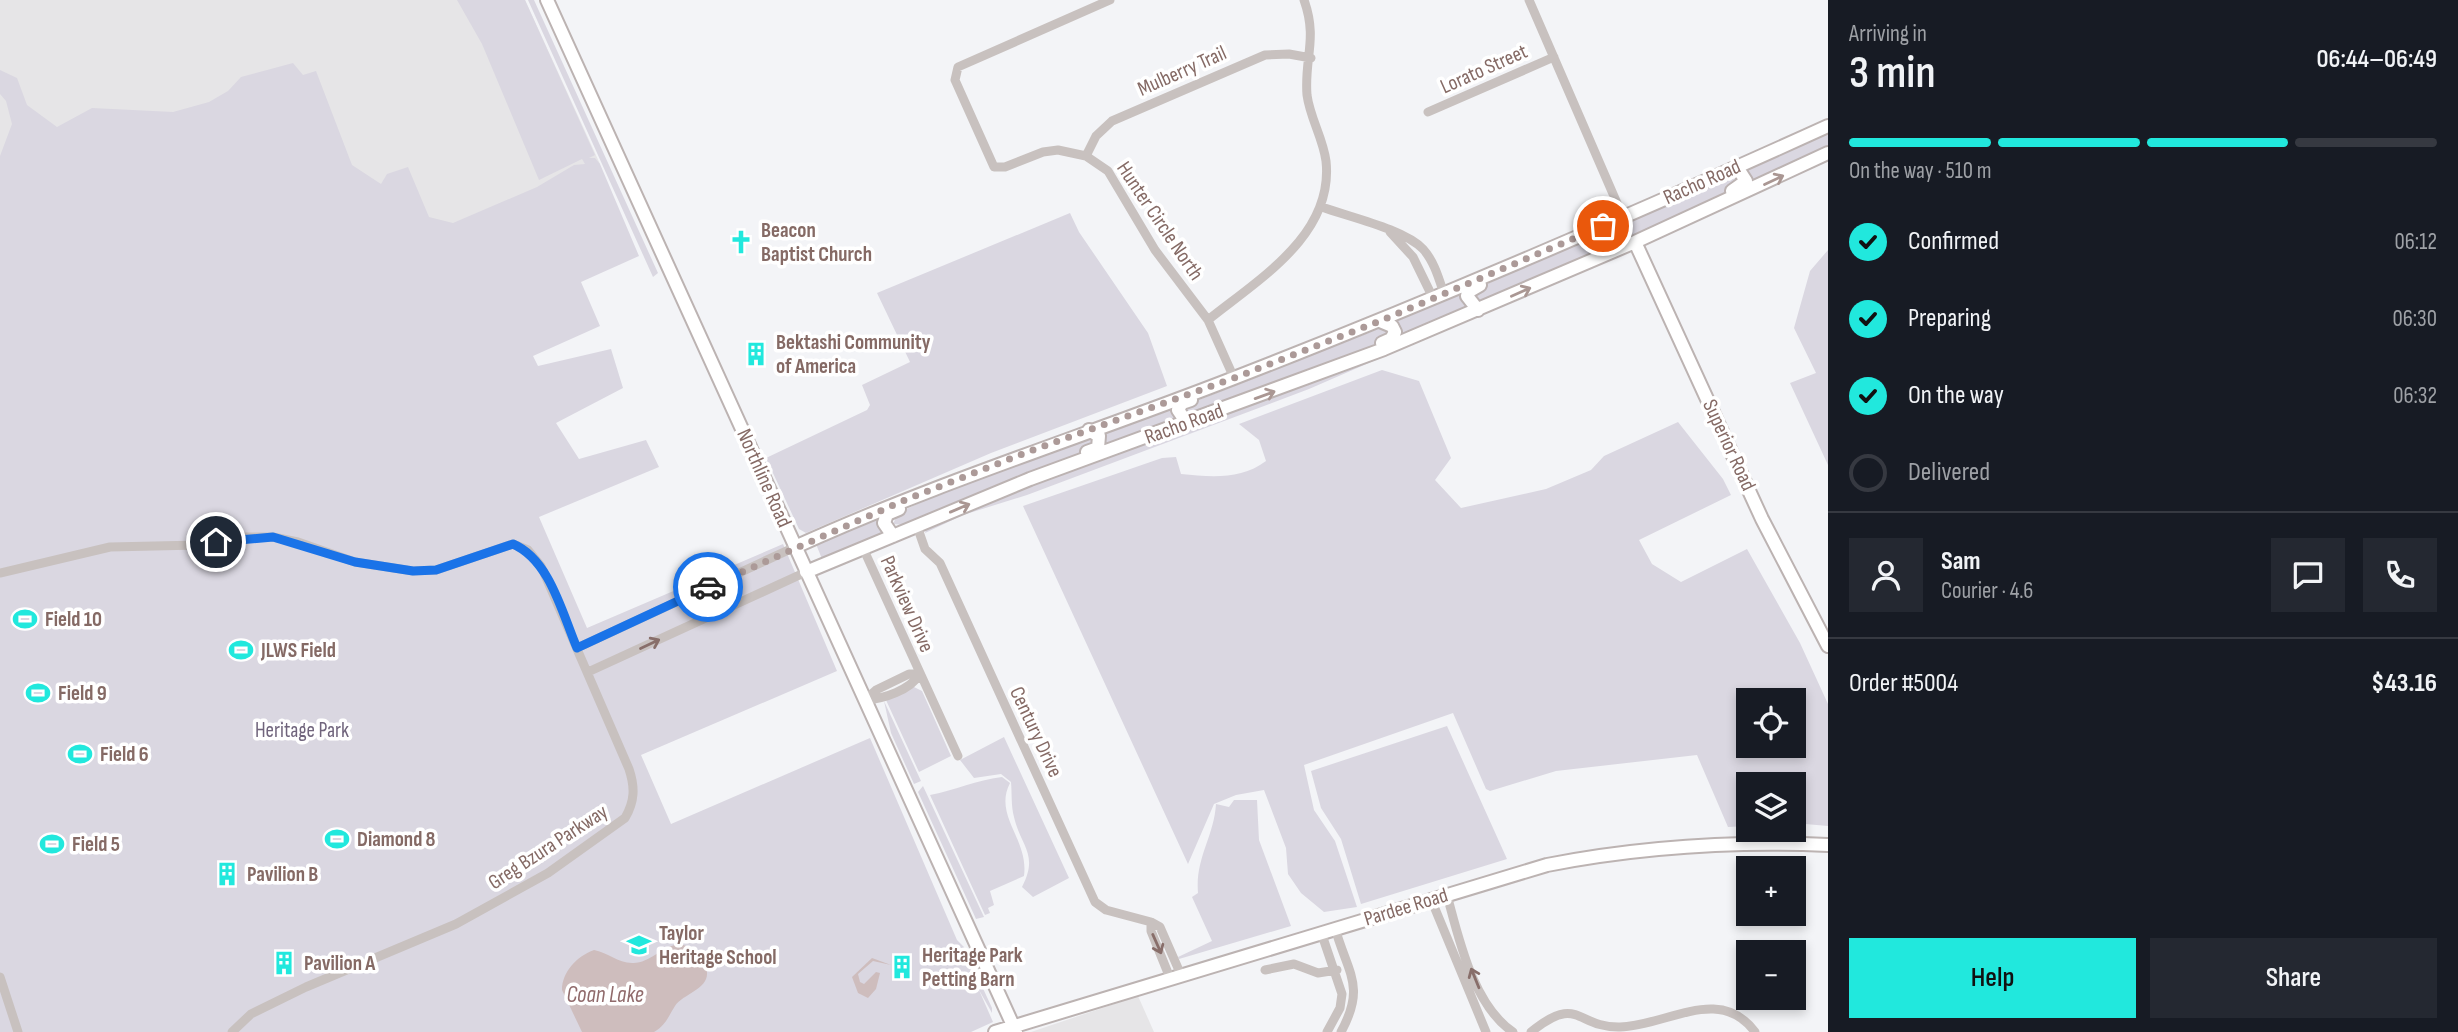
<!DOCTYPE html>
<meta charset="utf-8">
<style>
:root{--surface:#171b24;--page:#242831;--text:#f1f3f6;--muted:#9ea1a6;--line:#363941;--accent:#21e8dd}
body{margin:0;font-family:"Sofia Sans Condensed",sans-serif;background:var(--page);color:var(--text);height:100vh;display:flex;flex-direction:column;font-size:26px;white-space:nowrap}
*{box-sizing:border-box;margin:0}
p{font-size:23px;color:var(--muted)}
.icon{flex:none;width:38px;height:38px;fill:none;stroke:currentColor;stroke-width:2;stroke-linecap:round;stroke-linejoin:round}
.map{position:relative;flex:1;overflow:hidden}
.panel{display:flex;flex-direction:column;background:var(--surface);width:630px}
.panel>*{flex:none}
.buttons{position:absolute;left:1736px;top:688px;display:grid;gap:14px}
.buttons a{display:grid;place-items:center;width:70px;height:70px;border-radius:0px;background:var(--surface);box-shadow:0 4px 10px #0003;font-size:35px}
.pin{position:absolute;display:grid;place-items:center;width:60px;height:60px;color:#fff;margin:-30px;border:4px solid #fff;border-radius:50%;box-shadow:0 2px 7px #0007}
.courier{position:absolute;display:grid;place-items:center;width:70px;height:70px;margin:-35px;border:5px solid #1a73e8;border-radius:50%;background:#fff;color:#222;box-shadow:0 2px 9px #0007}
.headline em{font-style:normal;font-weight:600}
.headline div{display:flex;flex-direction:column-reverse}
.headline{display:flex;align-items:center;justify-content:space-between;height:119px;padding:0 21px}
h1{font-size:46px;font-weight:600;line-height:52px}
.bar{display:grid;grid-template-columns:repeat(4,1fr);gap:10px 7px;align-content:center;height:84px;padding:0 21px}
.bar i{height:9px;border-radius:5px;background:var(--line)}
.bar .current{background:var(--accent)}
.bar p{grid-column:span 4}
.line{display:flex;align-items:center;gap:18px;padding:0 21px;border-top:2px solid var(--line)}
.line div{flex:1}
.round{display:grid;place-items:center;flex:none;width:74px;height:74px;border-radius:0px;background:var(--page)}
ol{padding:0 21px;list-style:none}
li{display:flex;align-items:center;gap:21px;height:77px}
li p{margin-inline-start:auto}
li .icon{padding:7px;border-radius:50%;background:var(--accent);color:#111;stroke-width:4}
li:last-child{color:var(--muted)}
li i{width:38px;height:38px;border:4px solid var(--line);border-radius:50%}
.cta{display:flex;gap:14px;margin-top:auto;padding:14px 21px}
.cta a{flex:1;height:80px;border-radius:0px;background:var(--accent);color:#111;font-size:28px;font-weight:600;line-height:80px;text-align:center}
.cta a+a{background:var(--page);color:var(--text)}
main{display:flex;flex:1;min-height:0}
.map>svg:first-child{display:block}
</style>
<main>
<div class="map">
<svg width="1828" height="1032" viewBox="0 0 1828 1032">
<rect width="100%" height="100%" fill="#f3f4f7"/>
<!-- built -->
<path fill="#e6e5e7" d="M0,0H525L600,164L0,424Z
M1138,996L1154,1032H1031Z"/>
<!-- green -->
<path fill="#dad7e1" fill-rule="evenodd" d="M457,0H525L595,155L589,158H595L600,164L639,256L581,282L600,326L533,356L538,366L611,349L623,388L556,423L579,459L646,440L659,467L539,517L587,628L783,544L837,671L641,755L671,824L870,738L957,940L964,947L992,1008V1013L979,990L993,1022L971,1032H0V156L12,124L6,101L0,94V70L17,78L27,105L57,127L92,108L173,112L209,102L228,91L241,77L293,63L303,75L316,71L352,165L381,184L387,174L408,167L429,217L453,223L537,187L574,165L585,164L582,159L539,180L482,44Z
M528,0H534L658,273L653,277Z
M1828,131V146L1753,184L1746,169Z
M1736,176L1739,179L1734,188L1663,224L1481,301L1475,298L1479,288L1549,254Z
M1070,213L1079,232L1148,333L1167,386L991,453L806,533L799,529L766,458L867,410L870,405L862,385L910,362L877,293Z
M1828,250V465L1790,383L1816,373L1794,328L1810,271Z
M1460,293L1467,308L1400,337L1397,319Z
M1479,315L1309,389L1027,495L963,515L925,533L927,526L1115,453L1298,388Z
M1383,327L1388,334L1384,340L1315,372L1189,415L1185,411L1191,403Z
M1382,370L1419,381L1451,458L1435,480L1461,508L1546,489L1591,470L1604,456L1678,422L1723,479L1731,495L1639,540L1652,564L1681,582L1747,549L1800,643L1828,704V826L1794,823V784H1748V826L1728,827L1697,755L1556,771L1490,791L1486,789L1453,713L1304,765L1314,810L1335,841L1357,907L1324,912L1301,893L1288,874L1286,848L1264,790L1236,795L1214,804L1188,864L1023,506L1162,458L1176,457L1181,474C1211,477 1241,480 1266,461L1259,440L1239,424ZM1748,700H1794V746H1748Z
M1173,406L1177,421L1106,445L1103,431Z
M1087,437L1093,438L1094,443L1089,449L905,525L893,524L898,513L966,481Z
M878,517L884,534L822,559L816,544Z
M914,687L922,691L951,756L919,772L886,700Z
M884,701L921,781L914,784L891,733Z
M1447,726L1507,859L1361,904L1341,839L1321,808L1311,771Z
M1004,737L1069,878L1033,897L1022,887C1039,854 1021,847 1014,817C1011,806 1012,793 1011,782L1001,774L974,778L960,760Z
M1002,777L1010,783C993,816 1029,839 1024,876L990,891L994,905L988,908L990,913L985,915L930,795C956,790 976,780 1002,777Z
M923,786L984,917L976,919L918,792Z
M1234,800H1257L1259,840L1291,926L1179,959L1178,957L1212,941L1192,897L1198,893C1195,858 1214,837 1216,804L1229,807Z"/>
<!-- water -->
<path fill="#cebdbd" d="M679,944C689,946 697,950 702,959C720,988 685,991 675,1006C668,1017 666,1025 654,1032H582L562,990C562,972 577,956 594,950C607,952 618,963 632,963C649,964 662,946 679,944Z
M872,958L891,965L873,961L858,974L860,982L864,984L876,972L880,973L876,989L868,998L858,993L852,977Z"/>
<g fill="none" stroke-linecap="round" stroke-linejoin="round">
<!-- secondary casing -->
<g stroke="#bcb3b2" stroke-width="16">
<path id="secondary" d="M547,0L1016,1032
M1732,191L1746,181L1737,167
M1635,242L1762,519L1828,646
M1478,310L1467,296L1468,292L1480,285
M1380,321L1392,326L1395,332L1391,339L1382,343
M1187,423L1178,410L1182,403L1191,400
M1087,452L1098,448L1099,436L1089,430
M893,536L884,523L887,514L899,509
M795,547C938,482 1088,435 1234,378C1435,300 1632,215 1828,126
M806,572L1030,479L1384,349L1635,242L1828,153
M995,1032L1547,865C1640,847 1734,841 1828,845"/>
</g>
<!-- street -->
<path stroke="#c8c1bf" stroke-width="9" d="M1110,0L958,67L955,80L994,167H1005L1043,152L1058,150L1086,156L1108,171L1155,250L1208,320L1234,378
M1529,0L1623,217
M1428,112L1554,57
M1086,156L1096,136L1112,121L1265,55L1289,54L1311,58
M1322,207C1349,217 1404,229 1423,249C1434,261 1439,279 1444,294
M1390,232L1413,257L1433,298
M1208,320C1259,279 1334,235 1326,161C1323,138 1310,118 1307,95C1304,58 1318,39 1304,0
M917,526L925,549L940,563L1095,902L1106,910L1151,922
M863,548L958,756
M0,573L110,547L199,545L245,537H273L298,542L355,562L413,571L436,570L513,544L528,550L541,566L629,769C635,787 635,801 625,818L548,873L456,924L306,987L251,1014L232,1032
M718,582L730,607
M577,648L795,547
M588,672L806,572
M909,674H920C910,690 884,699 865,700L876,690Z
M1447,895C1459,939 1473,1005 1513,1032
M1431,899L1486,1032
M1335,928C1348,974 1366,986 1341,1032
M1321,932L1342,994L1340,1008L1327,1032
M1265,970L1294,964L1318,973L1337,970
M0,977L18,1032
M1170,978L1151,931V922L1160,927L1181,975
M1531,1032C1579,993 1576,1028 1620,1027C1666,1026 1720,984 1755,1032"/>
<!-- secondary -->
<use href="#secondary" stroke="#fff" stroke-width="12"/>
</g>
<!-- one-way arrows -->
<defs><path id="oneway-shaft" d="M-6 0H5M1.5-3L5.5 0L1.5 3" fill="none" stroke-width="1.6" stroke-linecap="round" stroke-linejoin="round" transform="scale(1.75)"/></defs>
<g stroke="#aa9793">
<use href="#oneway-shaft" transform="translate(1774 180) rotate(-25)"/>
<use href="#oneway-shaft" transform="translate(1521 292) rotate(-24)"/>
<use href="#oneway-shaft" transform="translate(1265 395) rotate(-20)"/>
<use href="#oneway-shaft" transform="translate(960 508) rotate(-23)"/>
</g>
<g stroke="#886e6a">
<use href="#oneway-shaft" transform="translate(650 644) rotate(-25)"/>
<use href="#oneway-shaft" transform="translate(1157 944) rotate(66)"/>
<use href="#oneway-shaft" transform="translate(1475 978) rotate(-112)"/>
</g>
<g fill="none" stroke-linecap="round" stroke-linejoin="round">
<!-- done -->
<path stroke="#ac9a98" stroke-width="7" stroke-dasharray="0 12.6" d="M708,587L905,500L1030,451L1234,378L1380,321L1603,226"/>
<!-- route -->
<path stroke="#1a73e8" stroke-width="9" d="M216,542L273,537L355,562L413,571L436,570L513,544C550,560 562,613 577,648L708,587"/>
</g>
<!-- icons -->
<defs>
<g id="church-bare" transform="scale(1.89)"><path d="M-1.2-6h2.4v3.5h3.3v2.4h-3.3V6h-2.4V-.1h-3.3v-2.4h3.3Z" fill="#21e8dd" stroke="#fff" stroke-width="2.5" paint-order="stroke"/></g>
<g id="building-bare" transform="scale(1.89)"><path d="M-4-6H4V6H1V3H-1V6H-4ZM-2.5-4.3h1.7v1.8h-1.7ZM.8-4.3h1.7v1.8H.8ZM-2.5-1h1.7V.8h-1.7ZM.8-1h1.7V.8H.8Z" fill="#21e8dd" stroke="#fff" stroke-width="2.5" paint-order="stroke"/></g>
<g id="stadium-bare" transform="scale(1.89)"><path d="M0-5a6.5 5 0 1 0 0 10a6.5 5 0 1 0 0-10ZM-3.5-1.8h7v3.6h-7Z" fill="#21e8dd" stroke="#fff" stroke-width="2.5" paint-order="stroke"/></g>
<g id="school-bare" transform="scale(1.89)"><path d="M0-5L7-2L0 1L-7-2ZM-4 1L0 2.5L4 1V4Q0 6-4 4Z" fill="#21e8dd" stroke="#fff" stroke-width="2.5" paint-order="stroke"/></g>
</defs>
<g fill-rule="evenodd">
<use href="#church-bare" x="741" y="242"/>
<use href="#building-bare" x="756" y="354"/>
<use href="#stadium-bare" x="25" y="619"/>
<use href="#stadium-bare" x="241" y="650"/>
<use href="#stadium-bare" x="38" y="693"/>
<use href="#stadium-bare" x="80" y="754"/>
<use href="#stadium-bare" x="337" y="839"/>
<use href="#stadium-bare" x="52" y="844"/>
<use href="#building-bare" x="227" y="874"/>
<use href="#school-bare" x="639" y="945"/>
<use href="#building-bare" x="284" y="963"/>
<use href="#building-bare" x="902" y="967"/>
</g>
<g text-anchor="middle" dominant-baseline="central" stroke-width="7" stroke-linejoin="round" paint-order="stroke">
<!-- street labels -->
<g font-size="21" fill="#856a65" stroke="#fff">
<text transform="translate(1484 69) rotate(-24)">Lorato Street</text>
<text transform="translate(1182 71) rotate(-24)">Mulberry Trail</text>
<text transform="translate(1702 182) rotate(-24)">Racho Road</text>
<text transform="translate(1160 221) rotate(56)">Hunter Circle North</text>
<text transform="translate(1184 424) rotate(-20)">Racho Road</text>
<text transform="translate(1729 445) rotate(65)">Superior Road</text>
<text transform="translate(764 478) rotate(66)">Northline Road</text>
<text transform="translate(907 604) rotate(66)">Parkview Drive</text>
<text transform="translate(1036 732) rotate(65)">Century Drive</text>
<text transform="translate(548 847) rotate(-33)">Greg Bzura Parkway</text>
<text transform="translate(1406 907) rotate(-17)">Pardee Road</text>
</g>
<!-- poi labels -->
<g font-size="21" font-weight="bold" fill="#856a65" stroke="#fff" text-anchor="start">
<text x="761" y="230">Beacon<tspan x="761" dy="24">Baptist Church</tspan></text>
<text x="776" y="342">Bektashi Community<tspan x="776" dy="24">of America</tspan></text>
<text x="45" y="619">Field 10</text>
<text x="261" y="650">JLWS Field</text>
<text x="58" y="693">Field 9</text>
<text x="100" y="754">Field 6</text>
<text x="357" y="839">Diamond 8</text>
<text x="72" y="844">Field 5</text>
<text x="247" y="874">Pavilion B</text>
<text x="659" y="933">Taylor<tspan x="659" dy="24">Heritage School</tspan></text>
<text x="922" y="955">Heritage Park<tspan x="922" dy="24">Petting Barn</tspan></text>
<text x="304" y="963">Pavilion A</text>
</g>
<!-- park labels -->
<g font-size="21" fill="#70647c" stroke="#fff">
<text x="302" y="730">Heritage Park</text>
</g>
<!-- water labels -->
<g font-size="23" font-style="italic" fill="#906a6b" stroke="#fff">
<text x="605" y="995">Coan Lake</text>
</g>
</g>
</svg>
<div class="buttons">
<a><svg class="icon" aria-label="locate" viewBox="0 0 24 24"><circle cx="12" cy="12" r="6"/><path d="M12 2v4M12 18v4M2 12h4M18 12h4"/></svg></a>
<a><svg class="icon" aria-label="layers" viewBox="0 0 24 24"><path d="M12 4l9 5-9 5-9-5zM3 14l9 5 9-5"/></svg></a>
<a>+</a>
<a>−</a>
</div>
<div class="pin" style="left:1603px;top:226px;background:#ea580c"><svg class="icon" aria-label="bag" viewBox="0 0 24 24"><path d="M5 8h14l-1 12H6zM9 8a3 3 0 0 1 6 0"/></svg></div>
<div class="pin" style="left:216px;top:542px;background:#1f2937"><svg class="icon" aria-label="home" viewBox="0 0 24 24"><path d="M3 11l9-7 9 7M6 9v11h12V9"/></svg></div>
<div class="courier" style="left:708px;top:587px"><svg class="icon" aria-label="car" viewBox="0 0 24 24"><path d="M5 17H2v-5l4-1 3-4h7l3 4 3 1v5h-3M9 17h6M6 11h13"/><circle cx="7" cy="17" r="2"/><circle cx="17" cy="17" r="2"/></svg></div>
</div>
<section class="panel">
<div class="headline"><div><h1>3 min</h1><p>Arriving in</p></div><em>06:44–06:49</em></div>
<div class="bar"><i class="current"></i><i class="current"></i><i class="current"></i><i></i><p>On the way · 510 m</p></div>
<ol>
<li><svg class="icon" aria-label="check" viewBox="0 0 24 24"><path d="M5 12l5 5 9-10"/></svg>Confirmed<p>06:12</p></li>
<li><svg class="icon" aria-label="check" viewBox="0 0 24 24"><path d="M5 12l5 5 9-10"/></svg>Preparing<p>06:30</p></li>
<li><svg class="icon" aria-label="check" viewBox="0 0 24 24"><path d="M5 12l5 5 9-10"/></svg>On the way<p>06:32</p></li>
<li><i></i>Delivered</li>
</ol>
<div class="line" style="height:126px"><a class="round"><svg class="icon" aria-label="person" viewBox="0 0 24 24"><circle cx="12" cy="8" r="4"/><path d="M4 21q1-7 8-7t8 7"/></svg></a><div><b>Sam</b><p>Courier · 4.6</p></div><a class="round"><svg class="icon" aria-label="chat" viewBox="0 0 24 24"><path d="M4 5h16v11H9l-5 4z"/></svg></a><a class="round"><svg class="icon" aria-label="phone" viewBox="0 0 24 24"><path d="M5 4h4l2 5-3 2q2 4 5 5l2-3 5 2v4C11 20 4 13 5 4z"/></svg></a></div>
<div class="line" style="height:91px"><div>Order #5004</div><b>$43.16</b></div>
<div class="cta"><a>Help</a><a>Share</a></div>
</section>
</main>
